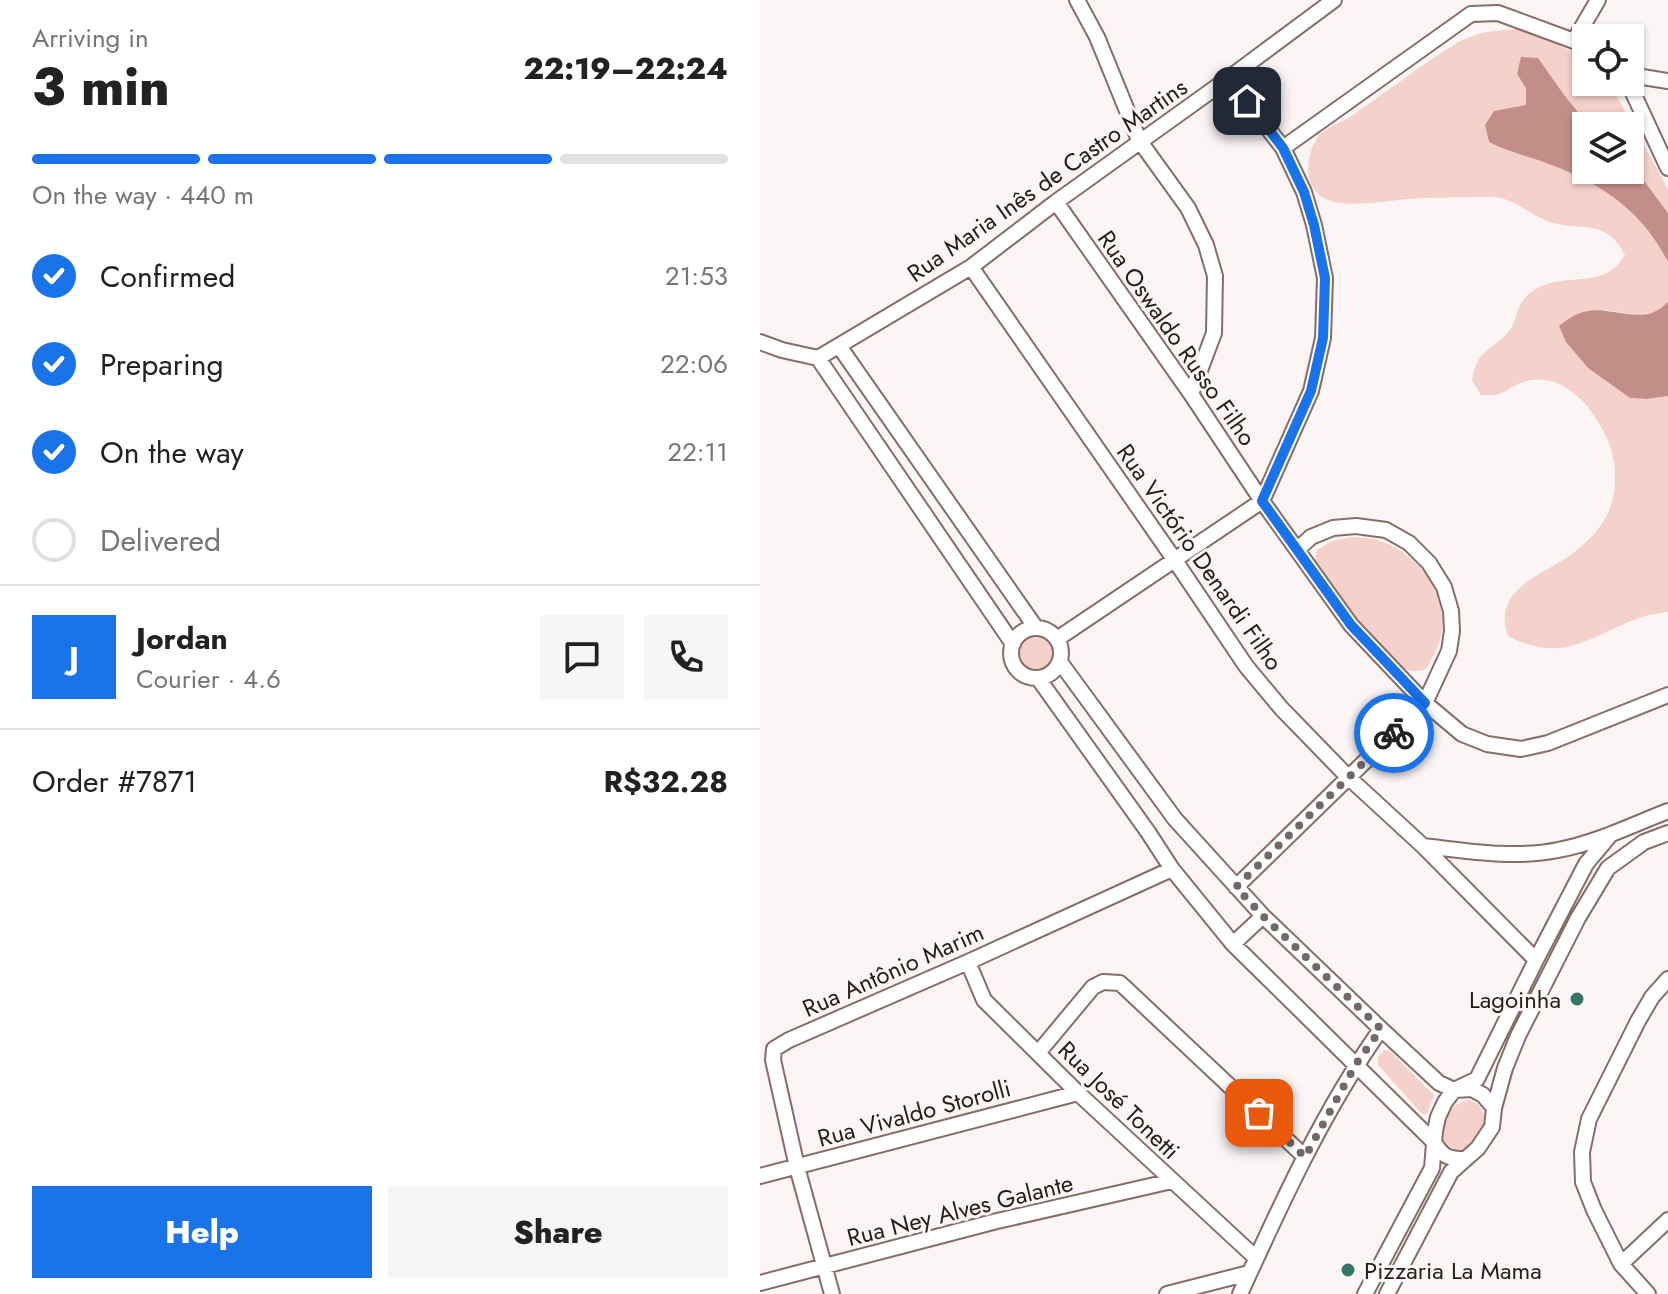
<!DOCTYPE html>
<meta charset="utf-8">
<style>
:root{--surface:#fff;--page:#f6f6f6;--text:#222;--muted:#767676;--line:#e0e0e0;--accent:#1a73e8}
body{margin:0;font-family:Jost,sans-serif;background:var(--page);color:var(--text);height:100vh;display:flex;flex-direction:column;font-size:30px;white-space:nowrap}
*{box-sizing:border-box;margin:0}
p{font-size:26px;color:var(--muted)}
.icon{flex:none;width:44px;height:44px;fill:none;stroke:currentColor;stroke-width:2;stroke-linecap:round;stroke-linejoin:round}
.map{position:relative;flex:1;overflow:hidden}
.details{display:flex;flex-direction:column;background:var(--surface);width:760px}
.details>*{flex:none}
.tools{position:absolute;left:812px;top:24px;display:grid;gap:16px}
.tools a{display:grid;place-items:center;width:72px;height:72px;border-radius:0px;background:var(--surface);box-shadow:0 2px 6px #0004;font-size:40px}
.pin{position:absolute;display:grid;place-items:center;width:68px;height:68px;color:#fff;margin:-34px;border-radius:16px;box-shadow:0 4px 12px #0006}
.courier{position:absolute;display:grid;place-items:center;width:80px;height:80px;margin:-40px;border:6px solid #1a73e8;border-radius:50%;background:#fff;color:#222;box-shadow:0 2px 10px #0007}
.summary em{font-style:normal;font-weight:800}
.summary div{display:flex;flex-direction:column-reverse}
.summary{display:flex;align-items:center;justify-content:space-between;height:136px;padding:0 32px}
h1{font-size:52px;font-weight:800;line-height:60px}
.bar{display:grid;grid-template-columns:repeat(4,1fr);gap:12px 8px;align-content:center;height:96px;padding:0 32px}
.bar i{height:10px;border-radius:6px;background:var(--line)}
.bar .selected{background:var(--accent)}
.bar p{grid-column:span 4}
.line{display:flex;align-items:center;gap:20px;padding:0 32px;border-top:2px solid var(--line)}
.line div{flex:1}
.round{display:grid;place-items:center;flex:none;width:84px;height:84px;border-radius:0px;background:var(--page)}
ol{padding:0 32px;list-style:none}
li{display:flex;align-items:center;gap:24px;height:88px}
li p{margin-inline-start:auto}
li .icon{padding:8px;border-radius:50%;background:var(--accent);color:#fff;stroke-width:4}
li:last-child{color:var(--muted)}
li i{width:44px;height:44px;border:4px solid var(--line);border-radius:50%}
.action{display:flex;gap:16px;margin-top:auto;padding:16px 32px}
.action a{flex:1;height:92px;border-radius:0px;background:var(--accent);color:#fff;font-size:32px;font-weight:800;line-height:92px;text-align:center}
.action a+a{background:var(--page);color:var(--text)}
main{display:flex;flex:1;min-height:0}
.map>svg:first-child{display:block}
</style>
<main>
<section class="details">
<div class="summary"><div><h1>3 min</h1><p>Arriving in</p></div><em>22:19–22:24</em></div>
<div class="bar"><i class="selected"></i><i class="selected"></i><i class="selected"></i><i></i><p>On the way · 440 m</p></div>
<ol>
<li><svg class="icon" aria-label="check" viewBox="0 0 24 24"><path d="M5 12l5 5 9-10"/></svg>Confirmed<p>21:53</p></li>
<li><svg class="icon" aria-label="check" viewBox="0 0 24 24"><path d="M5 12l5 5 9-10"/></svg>Preparing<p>22:06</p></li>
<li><svg class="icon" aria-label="check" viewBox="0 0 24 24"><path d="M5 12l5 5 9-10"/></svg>On the way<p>22:11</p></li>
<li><i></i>Delivered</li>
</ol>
<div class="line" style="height:144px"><b class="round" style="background:var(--accent);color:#fff">J</b><div><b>Jordan</b><p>Courier · 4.6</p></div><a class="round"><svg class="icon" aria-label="chat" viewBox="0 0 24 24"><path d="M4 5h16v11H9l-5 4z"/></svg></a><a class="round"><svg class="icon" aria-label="phone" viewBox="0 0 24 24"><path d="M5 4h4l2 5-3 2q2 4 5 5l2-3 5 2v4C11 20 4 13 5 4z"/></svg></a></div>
<div class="line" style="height:104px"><div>Order #7871</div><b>R$32.28</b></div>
<div class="action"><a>Help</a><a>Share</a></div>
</section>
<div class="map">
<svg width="908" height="1294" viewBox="0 0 908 1294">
<rect width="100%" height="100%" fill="#fbf6f5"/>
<!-- green -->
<path fill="#f5d1cc" d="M757,29C783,35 803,47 826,60V82H849L908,189V213L870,162V126H834L829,123L817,110L766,88V105L725,125L729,142C744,150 759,154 776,159C821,174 860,194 889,232C896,242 906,252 908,264C908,276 908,290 908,302L898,311L879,315L845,310L806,342L828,368L870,398L887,399L908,396V612C843,618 817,672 748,636C731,589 783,575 812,554C836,536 854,514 855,483C856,461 851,444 840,425C828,404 810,384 785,380C773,378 760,382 750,388C746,390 743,393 739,394C734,396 727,395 721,395L712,380C718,348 729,353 748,332C760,319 752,305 774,290C798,274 830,285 852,270C857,266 861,260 865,255C846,219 826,231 793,223C775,218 761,204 744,199C733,196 725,197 714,197C691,198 669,197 647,199C624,201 576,211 558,194C543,179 547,153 558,137C567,126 582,123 593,115C622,95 649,74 678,55C688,49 698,41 710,37C725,31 741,30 757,29Z
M592,537C600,538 609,537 617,540C654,551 686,588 682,629C681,643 673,657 666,669C660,671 654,672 648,670C627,663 569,581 555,560L557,550L572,541Z
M258 652a19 19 0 1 1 38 0a19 19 0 1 1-38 0Z
M624,1050H629L674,1095L667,1114H662L618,1065V1056Z
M708,1100C742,1108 716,1157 689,1151L682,1141C683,1123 688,1104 708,1100Z"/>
<!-- water -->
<path fill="#c48e88" d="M761,57L778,58C792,77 815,114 834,126H826V170H870V162L908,213V262C880,207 837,181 781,161C763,155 746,151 729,142L725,125L734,111L766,105V88L757,74Z
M908,302V396L887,399L870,398L828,368L806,342L799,326C808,319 816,313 828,311C850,307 878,322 898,310C902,308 905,304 908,302Z"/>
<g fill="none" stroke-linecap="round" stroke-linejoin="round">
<!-- minor casing -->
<g stroke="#866d6a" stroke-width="18">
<path id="minor" d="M317,0L337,37L379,140L428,208L446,245L455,276L454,333L431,394
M814,41L838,0
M870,75L908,81
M868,82L908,168
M523,148L711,14L738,13L814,41L826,49
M296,202L431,394L502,501L591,625L665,703L702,734L727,744L761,749L788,743L908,695
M211,267L414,559L486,666L521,708L588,777L663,846L776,960
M0,342L22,350L58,358
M79,346L276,628
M58,358L211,267L296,202L469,78L574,0
M58,358L253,644
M251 653a25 25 0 1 1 50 0a25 25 0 1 1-50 0Z
M297,639L502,501L551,391L563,338L565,278L554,225L544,192L523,148L469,78
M300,662L415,819L503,916L621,1029L679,1083L694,1090L712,1089L723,1095L734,1108
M278,678L388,832L412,869L473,944L674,1142C682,1156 688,1159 704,1159
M663,846C708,851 754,859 798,850C836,843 872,825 908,811
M476,887L665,703L689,651L692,631L691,611L684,587L669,563L649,543L626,530L596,526L573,528L551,537L538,549
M473,944L503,916
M208,962L224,1000L318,1093L496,1258
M278,1053L333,987L343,982L360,983L545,1157
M0,1176L318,1093
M861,1264L908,1220
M0,1283L237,1221L412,1181
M72,1294L37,1167L13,1060L14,1049L29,1040L208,962L412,869
M407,1294L489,1273
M480,1294C521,1204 563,1111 621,1029
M605,1294L672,1168L675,1131L678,1117L685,1102L694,1090L717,1079L776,960L826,864L851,834
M627,1294L691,1172L718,1148L732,1127L734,1108L745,1068L758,1036L818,918L848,868L884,842L908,833
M888,1294L861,1264L834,1210L823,1182L822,1152L829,1119L878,1021L892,997L908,979"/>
</g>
<!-- minor -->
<use href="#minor" stroke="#fff" stroke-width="14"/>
</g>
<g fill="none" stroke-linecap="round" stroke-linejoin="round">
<!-- done -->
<path stroke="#716867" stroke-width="8" stroke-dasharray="0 14.4" d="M499,1113L545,1157L596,1064L621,1029L503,916L476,887L634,733"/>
<!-- route -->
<path stroke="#1a73e8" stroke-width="10" d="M487,101L523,148L544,192L554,225L565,278L563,338L551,391L502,501L591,625L665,703L634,733"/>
</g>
<!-- markers -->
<g fill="#337566" stroke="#fbf6f5" stroke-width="3">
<circle cx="817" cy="999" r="8"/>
<circle cx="588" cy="1270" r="8"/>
</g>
<g text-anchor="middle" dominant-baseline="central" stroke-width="6" stroke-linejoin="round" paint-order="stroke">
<!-- street labels -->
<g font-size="24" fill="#261c1b" stroke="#fbf6f5">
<text transform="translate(287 180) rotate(-35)">Rua Maria Inês de Castro Martins</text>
<text transform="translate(417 338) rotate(55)">Rua Oswaldo Russo Filho</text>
<text transform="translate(440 557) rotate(55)">Rua Victório Denardi Filho</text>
<text transform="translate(133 970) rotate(-24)">Rua Antônio Marim</text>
<text transform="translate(359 1100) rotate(44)">Rua José Tonetti</text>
<text transform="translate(154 1113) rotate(-15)">Rua Vivaldo Storolli</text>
<text transform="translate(200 1210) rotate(-14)">Rua Ney Alves Galante</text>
</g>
<!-- poi labels -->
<g font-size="24" fill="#261c1b" stroke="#fbf6f5" text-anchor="end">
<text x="801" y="999">Lagoinha</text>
<text x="604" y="1270" text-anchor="start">Pizzaria La Mama</text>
</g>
</g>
</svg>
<div class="tools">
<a><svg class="icon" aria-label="locate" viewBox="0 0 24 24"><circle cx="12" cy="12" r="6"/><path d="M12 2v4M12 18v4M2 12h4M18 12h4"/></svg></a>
<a><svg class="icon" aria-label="layers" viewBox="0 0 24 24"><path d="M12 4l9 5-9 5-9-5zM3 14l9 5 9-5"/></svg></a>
</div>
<div class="pin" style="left:499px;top:1113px;background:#ea580c"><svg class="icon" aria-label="bag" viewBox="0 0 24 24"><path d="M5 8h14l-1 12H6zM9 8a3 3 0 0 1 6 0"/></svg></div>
<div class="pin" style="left:487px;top:101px;background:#1f2937"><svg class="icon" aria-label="home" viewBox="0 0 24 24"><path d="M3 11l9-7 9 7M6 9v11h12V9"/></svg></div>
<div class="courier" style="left:634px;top:733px"><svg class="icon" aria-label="bike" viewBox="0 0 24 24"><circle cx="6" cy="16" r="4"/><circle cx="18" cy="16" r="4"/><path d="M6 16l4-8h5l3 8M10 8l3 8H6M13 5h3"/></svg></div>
</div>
</main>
